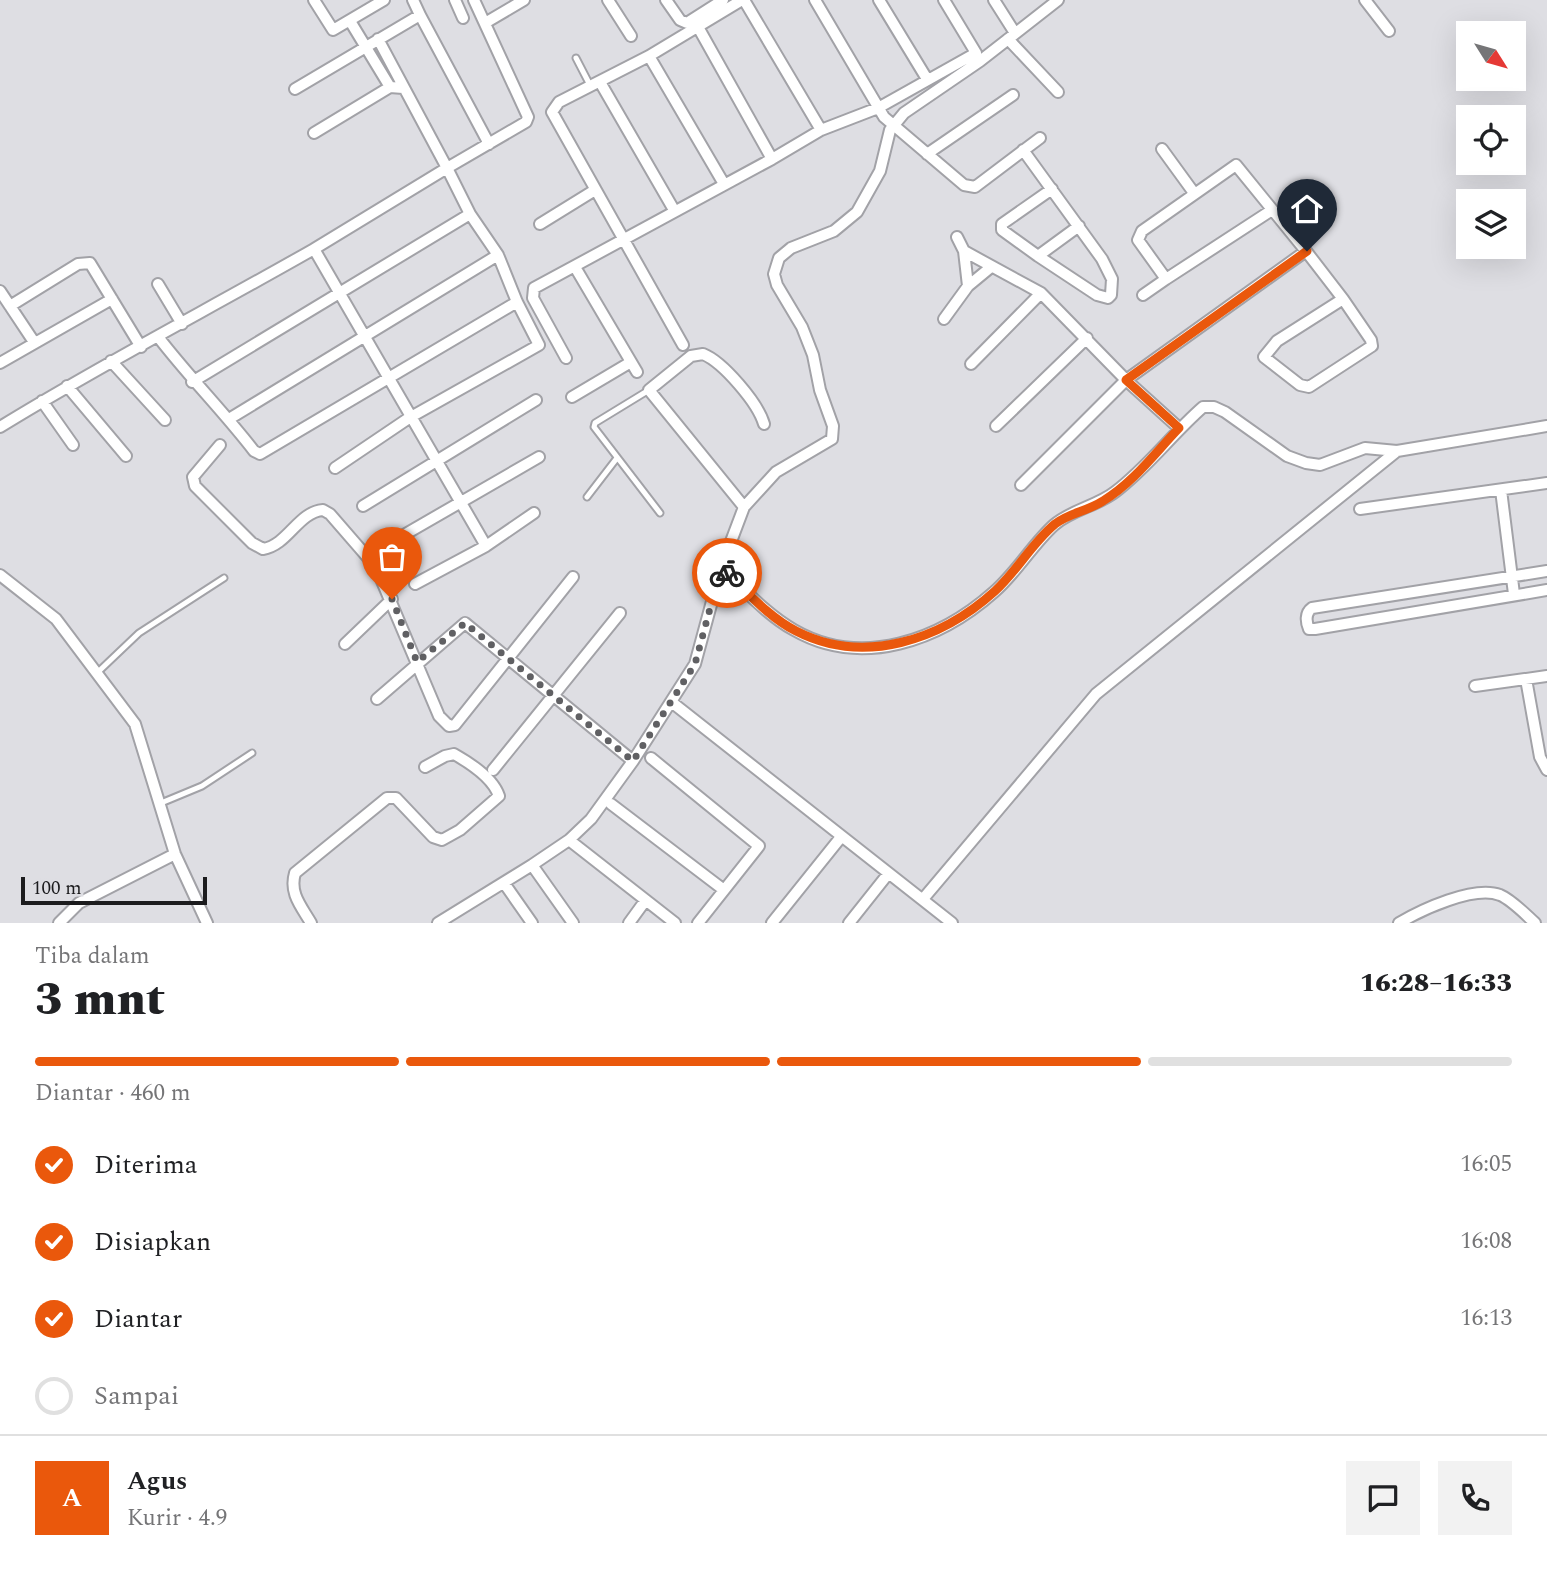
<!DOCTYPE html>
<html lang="id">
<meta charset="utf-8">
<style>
:root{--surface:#fff;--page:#f2f2f2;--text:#202124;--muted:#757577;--line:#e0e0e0;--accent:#ea580c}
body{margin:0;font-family:Spectral,serif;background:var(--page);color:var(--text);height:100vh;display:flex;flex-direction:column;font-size:26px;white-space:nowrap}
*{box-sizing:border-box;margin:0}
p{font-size:23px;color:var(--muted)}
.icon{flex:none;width:38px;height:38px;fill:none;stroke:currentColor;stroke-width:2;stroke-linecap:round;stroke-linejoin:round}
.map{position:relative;height:923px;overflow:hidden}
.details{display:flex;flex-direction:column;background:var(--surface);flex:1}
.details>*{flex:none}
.needle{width:46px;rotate:127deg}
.fabs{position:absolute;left:1456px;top:21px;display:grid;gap:14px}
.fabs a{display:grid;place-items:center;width:70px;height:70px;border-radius:0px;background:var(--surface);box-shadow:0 7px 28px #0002;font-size:35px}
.scale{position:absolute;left:21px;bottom:18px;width:186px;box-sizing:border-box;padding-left:7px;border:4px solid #1c1c1e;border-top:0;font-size:19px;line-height:24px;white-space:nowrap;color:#1c1c1e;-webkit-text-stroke:5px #dedee3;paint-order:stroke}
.pin{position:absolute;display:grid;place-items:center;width:60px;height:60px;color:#fff;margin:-72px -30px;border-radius:50% 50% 50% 0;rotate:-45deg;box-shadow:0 0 7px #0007}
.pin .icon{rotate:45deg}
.courier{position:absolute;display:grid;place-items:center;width:70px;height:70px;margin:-35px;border:5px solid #ea580c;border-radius:50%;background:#fff;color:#222;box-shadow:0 2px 9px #0007}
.summary em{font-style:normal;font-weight:800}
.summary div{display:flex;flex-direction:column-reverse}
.summary{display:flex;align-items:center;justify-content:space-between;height:119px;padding:0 35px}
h1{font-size:46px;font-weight:800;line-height:52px}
.bar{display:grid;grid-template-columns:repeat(4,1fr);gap:10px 7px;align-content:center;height:84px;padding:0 35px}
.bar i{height:9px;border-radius:5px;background:var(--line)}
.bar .selected{background:var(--accent)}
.bar p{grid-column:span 4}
.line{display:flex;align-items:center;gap:18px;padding:0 35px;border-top:2px solid var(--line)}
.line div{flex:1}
.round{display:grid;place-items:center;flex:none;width:74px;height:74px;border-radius:0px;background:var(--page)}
ol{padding:0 35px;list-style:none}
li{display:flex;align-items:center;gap:21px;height:77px}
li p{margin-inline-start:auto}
li .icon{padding:7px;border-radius:50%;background:var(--accent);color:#fff;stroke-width:4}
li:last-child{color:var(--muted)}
li i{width:38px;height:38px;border:4px solid var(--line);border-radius:50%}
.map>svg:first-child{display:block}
</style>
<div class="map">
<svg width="1547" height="923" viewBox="0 0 1547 923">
<rect width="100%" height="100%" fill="#dedee3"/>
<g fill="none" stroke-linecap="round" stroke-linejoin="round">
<!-- lane casing -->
<g stroke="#a2a2a7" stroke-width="9">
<path id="lane" d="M576,58L591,87
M649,390L595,423L594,427L660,513
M587,497L617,458
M98,672L139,633L224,578
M161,803L202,786L252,753"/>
</g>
<!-- street casing -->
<g stroke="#a2a2a7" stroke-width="14">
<path id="street" d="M314,0L333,30L384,0
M413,0L420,15
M455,0L463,18
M608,0L631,36
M666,0L680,20L687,23L723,0
M744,0L821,130L878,108L976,53L944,0
M815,0L884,117L964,185L975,187L1040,138
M879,0L927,79
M994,0L1015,33
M1365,0L1389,31
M350,21L390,87L403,88
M485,23L524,0
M698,27L772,159
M1008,39L1058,92
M649,56L724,184
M600,82L674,210
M295,89L420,15L489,144
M314,133L390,87
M1162,149L1194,193
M1023,150L1102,259L1112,279L1111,295L1108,298L1097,295L1038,256
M927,154L1013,95
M1052,189L1002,224V230L1038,256L1079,226
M1272,210L1166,279L1138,240L1142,231L1236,165L1306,251
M540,224L595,190
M957,237L964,251L1041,293L1126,380L1021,485
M314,249L447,168L378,39
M964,251L968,286
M575,267L637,372
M158,284L182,324
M0,291L34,342
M1143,295L1166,279
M10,306L78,264L90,263L141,347
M944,319L968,286L991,267
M159,338C189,377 224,412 254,451L260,454L517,302
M683,345L552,112L559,102L649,56L742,0
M566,358L533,298L534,288L772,159L821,130
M111,361L165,420
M0,363L112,299
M971,364L1041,293
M192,382L470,214
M67,386L126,456
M572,397L631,362
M42,401L73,445
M229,419L498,255
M996,426L1087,338
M0,427C102,364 209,309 314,249L486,546
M1179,428L1126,380L1306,251L1343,299L1277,341L1264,357L1300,385L1309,387L1372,346L1371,340L1343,299
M220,445L193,477L195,486L252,543L263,549C288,545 298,512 323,510L330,514L376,567L439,716L449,726L455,725L573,577
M335,468L409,418L539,345L517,302L498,255L470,214L447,168L526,122L528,117L474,0
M1501,490L1514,594
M363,506L536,400
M744,507L649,390L691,356L703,354C723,362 758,403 764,424
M1360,509L1547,483
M390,543L539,457
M721,568C744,589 767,615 794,630C862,669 940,640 994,592C1017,572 1032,545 1054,525C1071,510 1097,506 1115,492C1147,468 1172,434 1203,407H1214L1225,412L1287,456L1306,463L1320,465L1365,448L1397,451
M1547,571L1312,608C1305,613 1306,622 1309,629H1315L1547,590
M0,575L56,619L135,724L175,854L207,923
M415,584L486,546L534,513
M345,644L392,599
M1526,679L1540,757L1547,770
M1475,686L1547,676
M377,699L465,623L633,761
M674,704L952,923
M651,758L759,846L698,923
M493,770L620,613
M611,804L724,890
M569,840L675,923
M532,865L573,923
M504,883L532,923
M923,899L1096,694L1397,451L1547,426
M59,923L79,903L175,854
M311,923C301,906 289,893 295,873L387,798H396L433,837L442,840L460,830L499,796C493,778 470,763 454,754L445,756L425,767
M438,923L532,865L569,840L591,819L633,761L695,664L721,568L744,507L776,472L832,439L833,426L820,390L813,355L802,327L777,285L774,274L779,258L791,248L834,231L857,212L880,171L890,130L904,113L980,61L1058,0
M629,923L645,901
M772,923L841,837
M849,923L888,874
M1399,923C1421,910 1474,885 1500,895C1512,900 1525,914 1535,923"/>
</g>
<!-- lane -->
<use href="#lane" stroke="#fff" stroke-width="5"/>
<!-- street -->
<use href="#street" stroke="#fff" stroke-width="10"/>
</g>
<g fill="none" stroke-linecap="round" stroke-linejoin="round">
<!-- done -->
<path stroke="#606063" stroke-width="7" stroke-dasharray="0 12.6" d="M392,599L417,662L465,623L633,761L695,664L721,568L727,573"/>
<!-- route -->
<path stroke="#ea580c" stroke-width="9" d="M727,573C748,593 770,618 796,631C864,666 941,640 995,591C1017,571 1032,543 1055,524C1069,513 1088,511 1103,501C1133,483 1155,453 1179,428L1126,380L1307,251"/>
</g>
</svg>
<div class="fabs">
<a><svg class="needle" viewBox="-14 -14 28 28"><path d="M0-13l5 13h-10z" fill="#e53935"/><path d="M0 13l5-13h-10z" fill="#757577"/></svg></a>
<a><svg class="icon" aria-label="locate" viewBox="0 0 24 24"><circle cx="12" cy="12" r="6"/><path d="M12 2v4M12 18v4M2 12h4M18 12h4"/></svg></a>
<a><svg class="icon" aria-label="layers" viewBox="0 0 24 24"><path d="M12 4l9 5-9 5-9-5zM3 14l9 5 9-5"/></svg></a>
</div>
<div class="scale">100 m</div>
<div class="pin" style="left:392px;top:599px;background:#ea580c"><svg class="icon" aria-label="bag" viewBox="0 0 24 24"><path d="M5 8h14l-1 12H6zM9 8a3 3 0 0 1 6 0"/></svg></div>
<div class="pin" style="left:1307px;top:251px;background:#1f2937"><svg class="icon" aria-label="home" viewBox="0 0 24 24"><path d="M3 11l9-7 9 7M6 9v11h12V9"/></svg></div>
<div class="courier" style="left:727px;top:573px"><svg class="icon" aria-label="bike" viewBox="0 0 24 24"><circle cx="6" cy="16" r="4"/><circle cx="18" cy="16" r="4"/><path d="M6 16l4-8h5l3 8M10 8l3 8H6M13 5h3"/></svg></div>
</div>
<section class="details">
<div class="summary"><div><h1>3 mnt</h1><p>Tiba dalam</p></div><em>16:28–16:33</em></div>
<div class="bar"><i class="selected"></i><i class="selected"></i><i class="selected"></i><i></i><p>Diantar · 460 m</p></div>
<ol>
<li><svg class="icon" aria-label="check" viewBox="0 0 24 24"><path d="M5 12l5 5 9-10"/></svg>Diterima<p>16:05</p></li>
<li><svg class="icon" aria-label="check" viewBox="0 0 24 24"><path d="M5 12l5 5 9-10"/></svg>Disiapkan<p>16:08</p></li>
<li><svg class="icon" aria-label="check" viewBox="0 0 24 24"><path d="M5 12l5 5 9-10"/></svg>Diantar<p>16:13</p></li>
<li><i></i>Sampai</li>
</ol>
<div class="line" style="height:126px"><b class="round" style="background:var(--accent);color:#fff">A</b><div><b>Agus</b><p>Kurir · 4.9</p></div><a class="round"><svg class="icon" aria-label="chat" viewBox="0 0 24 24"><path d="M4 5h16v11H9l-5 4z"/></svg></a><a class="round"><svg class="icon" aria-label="phone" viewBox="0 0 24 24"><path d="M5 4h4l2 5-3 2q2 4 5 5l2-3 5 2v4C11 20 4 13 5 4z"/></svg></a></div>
</section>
